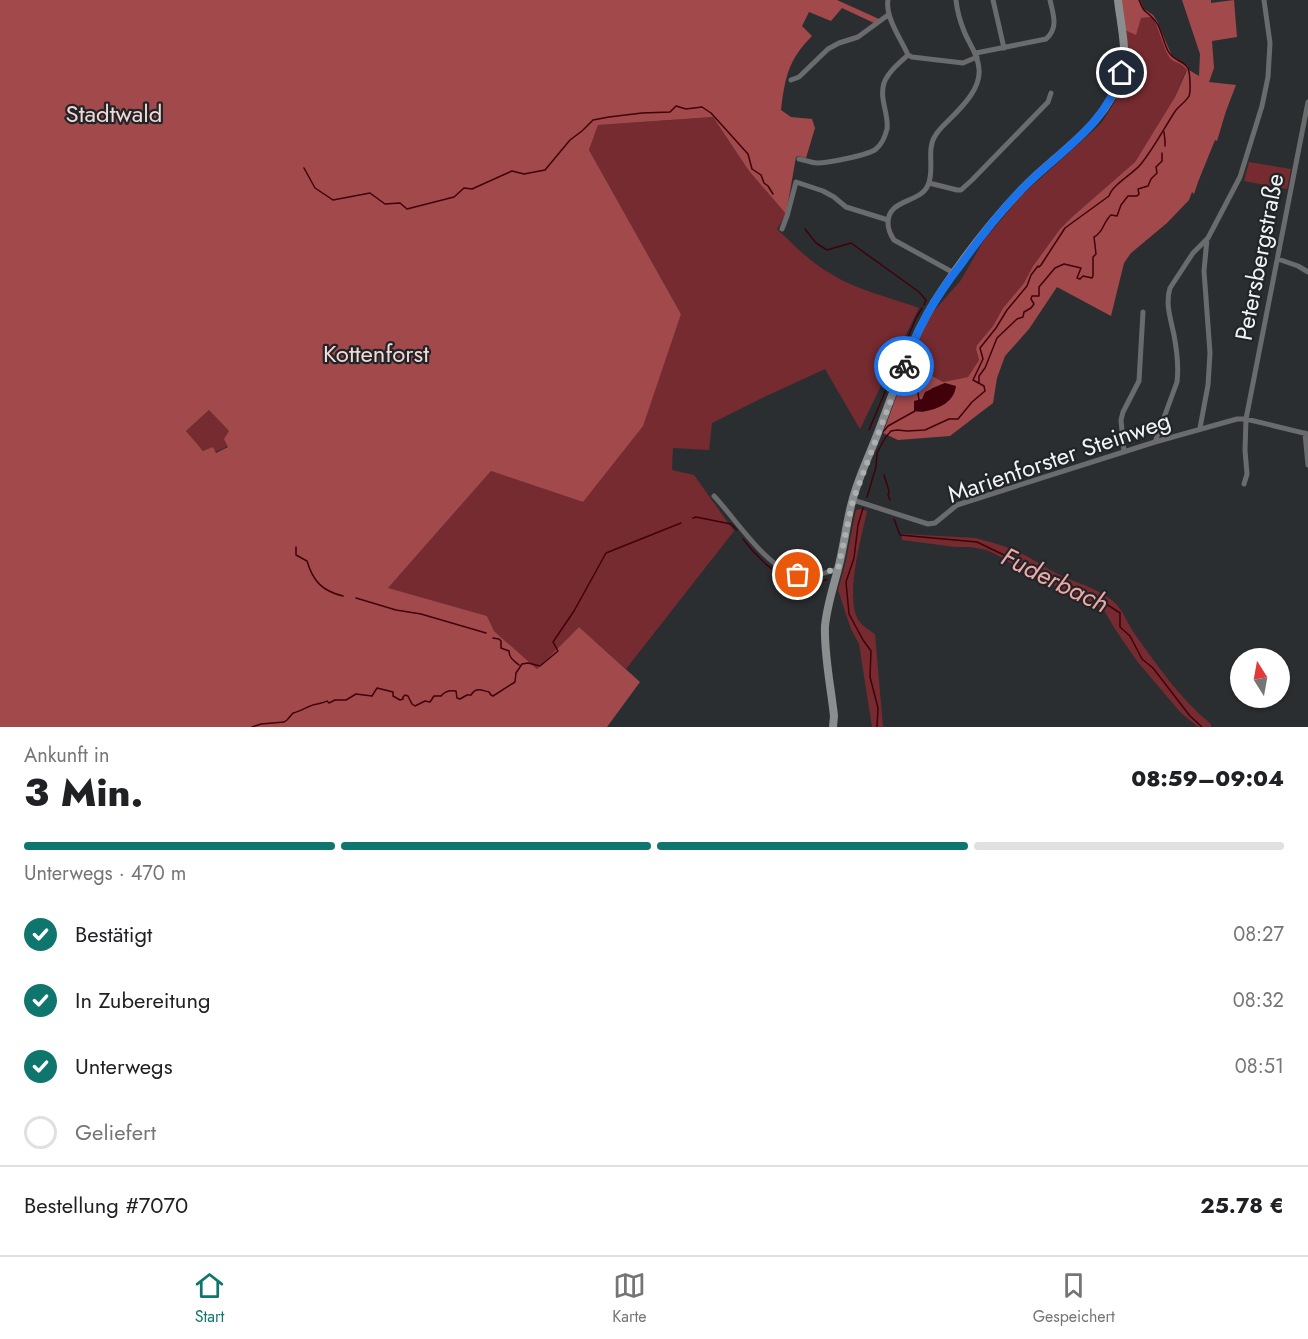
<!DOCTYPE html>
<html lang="de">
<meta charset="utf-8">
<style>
:root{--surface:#fff;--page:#f6f6f6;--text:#202124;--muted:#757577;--line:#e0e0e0;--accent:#0f766e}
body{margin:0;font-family:Jost,sans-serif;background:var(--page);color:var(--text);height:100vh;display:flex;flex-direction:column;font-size:22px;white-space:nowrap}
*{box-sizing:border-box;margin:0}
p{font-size:20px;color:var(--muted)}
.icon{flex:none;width:33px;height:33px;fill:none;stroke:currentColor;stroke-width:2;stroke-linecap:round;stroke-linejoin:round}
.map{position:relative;height:727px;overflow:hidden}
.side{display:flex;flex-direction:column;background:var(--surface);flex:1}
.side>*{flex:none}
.needle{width:39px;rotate:349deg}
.buttons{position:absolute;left:1230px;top:648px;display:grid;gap:12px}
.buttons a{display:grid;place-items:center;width:60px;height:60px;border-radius:50%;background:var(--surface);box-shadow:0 2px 4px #0004;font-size:30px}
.pin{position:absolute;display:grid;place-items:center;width:51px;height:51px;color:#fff;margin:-26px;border:3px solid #fff;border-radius:50%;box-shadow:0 2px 6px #0007}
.courier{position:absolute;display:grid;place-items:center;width:60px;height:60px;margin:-30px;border:4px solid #1a73e8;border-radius:50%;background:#fff;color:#222;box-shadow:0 2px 8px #0007}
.headline em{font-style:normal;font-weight:800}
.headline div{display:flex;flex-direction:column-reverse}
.headline{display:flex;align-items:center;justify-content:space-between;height:102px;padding:0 24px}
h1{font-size:39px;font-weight:800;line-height:45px}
.bar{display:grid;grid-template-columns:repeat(4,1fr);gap:9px 6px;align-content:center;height:72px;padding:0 24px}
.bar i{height:8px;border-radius:4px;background:var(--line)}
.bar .selected{background:var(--accent)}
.bar p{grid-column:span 4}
.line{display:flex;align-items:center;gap:15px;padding:0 24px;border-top:2px solid var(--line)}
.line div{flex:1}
ol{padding:0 24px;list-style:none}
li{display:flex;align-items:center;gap:18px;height:66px}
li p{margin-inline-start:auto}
li .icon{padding:6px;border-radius:50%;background:var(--accent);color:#fff;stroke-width:4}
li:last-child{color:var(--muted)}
li i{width:33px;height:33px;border:3px solid var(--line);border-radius:50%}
.tabs{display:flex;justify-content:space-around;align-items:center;height:84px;border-top:2px solid var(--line);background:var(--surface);font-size:16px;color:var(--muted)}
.tabs a{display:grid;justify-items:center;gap:3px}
.tabs .selected{color:var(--accent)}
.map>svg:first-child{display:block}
</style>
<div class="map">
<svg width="1308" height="727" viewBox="0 0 1308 727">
<rect width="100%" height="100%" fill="#2b2e31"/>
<!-- green -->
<path fill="#762b30" d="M1151,17C1159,27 1160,38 1166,49C1171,59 1181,62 1187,70L1184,75L1175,97L1135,162L1072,217L1060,229L1033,266L1024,283L1003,308L993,326L977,345L976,349L979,360L968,377L943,382C932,375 922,368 909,362L924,328L934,311L961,280L984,240L1022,195L1093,131L1102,122L1113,105L1126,80L1129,67V57L1125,30L1141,18Z
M713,117L749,171L786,214L777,229C794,245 811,263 831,274C857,290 891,298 919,308L860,429L825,369L760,399L712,423L709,450L673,448L672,470L694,475L734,531L626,669L579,627L537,669L494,631L487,616L387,589L491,471L583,502L681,314L589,150L598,125Z
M1249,162L1291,169L1287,189L1244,181Z
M209,410L229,431L228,446C204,460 201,449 186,431Z
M861,509L867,511C861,540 846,591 857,618C860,624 869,630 875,634L883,727H872L859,644L851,629L838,590L845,565L856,510Z
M902,534L976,538C989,542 1003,545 1016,551C1031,557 1045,568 1060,575C1079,584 1103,590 1117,605C1124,613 1128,624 1134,633C1157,665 1180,699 1211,724V727H1198L1180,712L1137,661L1115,629L1105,612L1094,604L1025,572L1001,557L987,550L970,547H955L902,540Z"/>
<!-- forest -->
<path fill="#a2494c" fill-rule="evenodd" d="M0,0H837L879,19L874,23L842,8L831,21L809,12L802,26L812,36C788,60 785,78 781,110L791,117L812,119L815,128L806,158L799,156L796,157L786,214L749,171L713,117L598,125L589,150L681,314L643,426L583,502L491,471L388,588L487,616L494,631L537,669L579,627L640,682L607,727H0ZM209,410L229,431L224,439L228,447L216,453L213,447L203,451L186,431Z
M1121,0H1140L1144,9L1153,15L1157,21L1172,56L1188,66L1189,70L1199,76L1200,54L1182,0H1211V3L1234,0L1237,37L1212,41L1214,68L1209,82L1236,85L1226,111L1217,141L1215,140L1198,182L1194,194L1192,192L1189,200L1167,223L1131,253L1124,263L1111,316L1057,287L1029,329L1005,356L997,378L993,403L950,436L898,440L883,433L909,362L926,368V372L943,382L968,377L979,360L976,349L977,345L993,326L1003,308L1024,283L1033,266L1060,229L1072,217L1135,162L1175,97L1187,70C1180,61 1176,64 1171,59C1164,52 1159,27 1152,17L1141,18L1136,35L1125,30ZM945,383L933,409L923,412L914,411V402L923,399L932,388Z"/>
<!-- water -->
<path fill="#41010b" d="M945,383L956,386C954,405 931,413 914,411V401L922,399L925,392Z"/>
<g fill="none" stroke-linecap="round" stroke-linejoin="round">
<!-- stream -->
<path stroke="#41010b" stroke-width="1.5" d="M583,130L593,120L609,117L642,113L670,112L676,106L686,109L702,107L711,113L748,154L752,169L761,175L764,183L768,186L773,194
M1164,132L1165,141V146
M304,168L315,188L333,200L370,193L385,204L400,203L407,209L454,197L464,188L472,189L512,171L524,174L545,170L570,140L582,131
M805,229L816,243L827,250L851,243L919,292L926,300L924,305
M913,355L924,363L923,376L917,386L919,400
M979,383V376L985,368L997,338L1017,319L1023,317L1024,312L1031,308L1034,304L1031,299L1032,296H1039V287L1055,268L1064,264L1081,268L1077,278L1080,279L1083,276L1092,278L1093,276V257L1096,254L1094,237C1104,232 1103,222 1111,215L1117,216L1121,205L1128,196H1137L1139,194L1138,189L1148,186L1151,179L1157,173L1156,167L1162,161V153
M869,430L916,318L922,308
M882,433L888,426L915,411
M884,475L889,491L888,495L890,500
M867,497L876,467L877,453L885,438L891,431L897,430L907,431L925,430L949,419H958L972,402L985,391L984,386L973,380L983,359L980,348L996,328L1007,310L1027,286L1031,275L1038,266L1039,267L1041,265L1065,228L1109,196C1113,184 1133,174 1141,164C1154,148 1163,130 1174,113C1177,107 1186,102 1189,96C1191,91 1190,73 1188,68C1183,60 1173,61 1168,51C1164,43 1162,33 1158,25C1154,18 1151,16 1146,12C1142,9 1141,4 1139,0
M863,508L858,525L854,558L846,582L849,614L863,640L871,651L870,677L878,708L877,727
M693,518L696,517L731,524L737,530
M894,519L900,535L977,542L1004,555L1018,564L1037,570L1097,598L1120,613V627L1130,636L1142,659L1153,668L1190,716L1202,727
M743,539C755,555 778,579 798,582C807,583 818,581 827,580
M296,547V555L307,561C313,581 322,591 343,596
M356,598L396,610L421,614L486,633
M493,638L499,639L501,641V648L509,651C509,658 514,661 519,665
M252,727L261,724L284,722L287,720L293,713C302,711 309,705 317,704C320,703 324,703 327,701L329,703L335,700H346L356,694L372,696L377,688L393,692V696L400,700L403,699V697L405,695L408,696L412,704L415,706L425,701L430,702L434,696H441C444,692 450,690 456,691L457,698L460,699L467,695H471C476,687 481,690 489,692L491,695L493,696L515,682L516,673L522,664L528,663L540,666L558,651L553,642L574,611L606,553L681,523"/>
<!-- street -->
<path stroke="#6a6b6c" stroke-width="5" d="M888,0C885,17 901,39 908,55L912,57L963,63L977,57
M993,0L1004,48
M976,53L1046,39C1059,28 1053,14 1050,0
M791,80L799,77L828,49L839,43L858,37L888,15
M799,159C805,160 812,163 817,163C828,163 869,155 876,149C882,144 885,137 887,129C889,114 879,99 884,83C888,72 899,63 908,55
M929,183L957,190H961L972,180L1048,102L1051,93
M782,229L787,216L796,182L823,191L834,197L846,207L888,220
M1278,259L1298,266L1308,272
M954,273L894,240C890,234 888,230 888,223C888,198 920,204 928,185C935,170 926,150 935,136C939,129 945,124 950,119C963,106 981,88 979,69C978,54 969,44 964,31C960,21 957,10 956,0
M1200,428L1208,385L1210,353L1204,271L1207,239
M1305,433L1308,465
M1155,442L1177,382C1179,366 1177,351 1174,335C1171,320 1165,304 1170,288L1193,253L1208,238L1240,177L1262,106L1268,77L1270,43L1264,0
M1124,452L1121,420L1123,412L1139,381L1143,312
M1244,484L1247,474L1245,450L1246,419L1308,102
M714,496C735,518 767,569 797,575C810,578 826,573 838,569
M853,500L928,524L935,523L957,505L1155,442L1237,419H1246L1308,434"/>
<!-- secondary -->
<path stroke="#8b8e8f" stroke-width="8" d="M833,727L834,716C831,687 824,656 825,626C827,606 833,588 838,569C844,547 846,524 852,502C858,478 870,454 879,430C897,383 913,332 942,290C966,254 993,219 1024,187C1059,151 1108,124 1122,72C1128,53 1120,20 1118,0"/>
</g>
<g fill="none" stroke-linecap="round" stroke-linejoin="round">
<!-- done -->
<path stroke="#acaeb0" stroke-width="6" stroke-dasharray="0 10.8" d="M798,575H812L838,569L853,500L904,366"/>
<!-- route -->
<path stroke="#1a73e8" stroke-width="8" d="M904,366C910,352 915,337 922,324C933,302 947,282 962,263C981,236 1002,209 1026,185C1064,148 1103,127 1122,73"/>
</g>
<g text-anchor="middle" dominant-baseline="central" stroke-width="4.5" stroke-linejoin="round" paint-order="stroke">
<!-- park labels -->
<g font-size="24" fill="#f3d8d7" stroke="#212527">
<text x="114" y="113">Stadtwald</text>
<text x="376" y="353">Kottenforst</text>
</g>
<!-- street labels -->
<g font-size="24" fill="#f1f3f5" stroke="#212527">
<text transform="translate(1259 257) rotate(-79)">Petersbergstraße</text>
<text transform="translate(1059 457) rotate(-19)">Marienforster Steinweg</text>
</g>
<!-- water labels -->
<g font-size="26" font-style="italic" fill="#f2a7a7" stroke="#212527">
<text transform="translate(1055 580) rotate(26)">Fuderbach</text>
</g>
</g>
</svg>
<div class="buttons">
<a><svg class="needle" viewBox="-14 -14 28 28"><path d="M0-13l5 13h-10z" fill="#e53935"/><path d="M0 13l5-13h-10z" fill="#757577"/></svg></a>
</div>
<div class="pin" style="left:798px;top:575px;background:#ea580c"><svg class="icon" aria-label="bag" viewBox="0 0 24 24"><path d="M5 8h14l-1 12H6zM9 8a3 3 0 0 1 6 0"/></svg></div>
<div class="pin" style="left:1122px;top:73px;background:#1f2937"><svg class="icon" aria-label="home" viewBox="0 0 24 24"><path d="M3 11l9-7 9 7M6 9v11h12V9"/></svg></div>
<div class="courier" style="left:904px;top:366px"><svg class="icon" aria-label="bike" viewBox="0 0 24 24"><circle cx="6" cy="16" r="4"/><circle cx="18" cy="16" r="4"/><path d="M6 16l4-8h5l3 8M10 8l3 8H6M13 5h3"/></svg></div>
</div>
<section class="side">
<div class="headline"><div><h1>3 Min.</h1><p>Ankunft in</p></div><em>08:59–09:04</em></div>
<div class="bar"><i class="selected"></i><i class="selected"></i><i class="selected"></i><i></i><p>Unterwegs · 470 m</p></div>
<ol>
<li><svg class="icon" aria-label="check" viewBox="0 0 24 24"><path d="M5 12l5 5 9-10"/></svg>Bestätigt<p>08:27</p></li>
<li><svg class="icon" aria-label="check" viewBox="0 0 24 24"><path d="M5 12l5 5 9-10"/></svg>In Zubereitung<p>08:32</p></li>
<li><svg class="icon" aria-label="check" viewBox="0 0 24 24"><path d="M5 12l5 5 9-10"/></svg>Unterwegs<p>08:51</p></li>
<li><i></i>Geliefert</li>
</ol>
<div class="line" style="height:78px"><div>Bestellung #7070</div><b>25.78 €</b></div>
</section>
<nav class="tabs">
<a class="selected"><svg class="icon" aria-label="home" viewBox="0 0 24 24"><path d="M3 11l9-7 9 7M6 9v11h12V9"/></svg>Start</a>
<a><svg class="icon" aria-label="map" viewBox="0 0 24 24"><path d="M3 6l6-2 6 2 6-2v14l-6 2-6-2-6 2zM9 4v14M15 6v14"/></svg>Karte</a>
<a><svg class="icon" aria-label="saved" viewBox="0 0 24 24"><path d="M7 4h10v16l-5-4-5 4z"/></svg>Gespeichert</a>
</nav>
